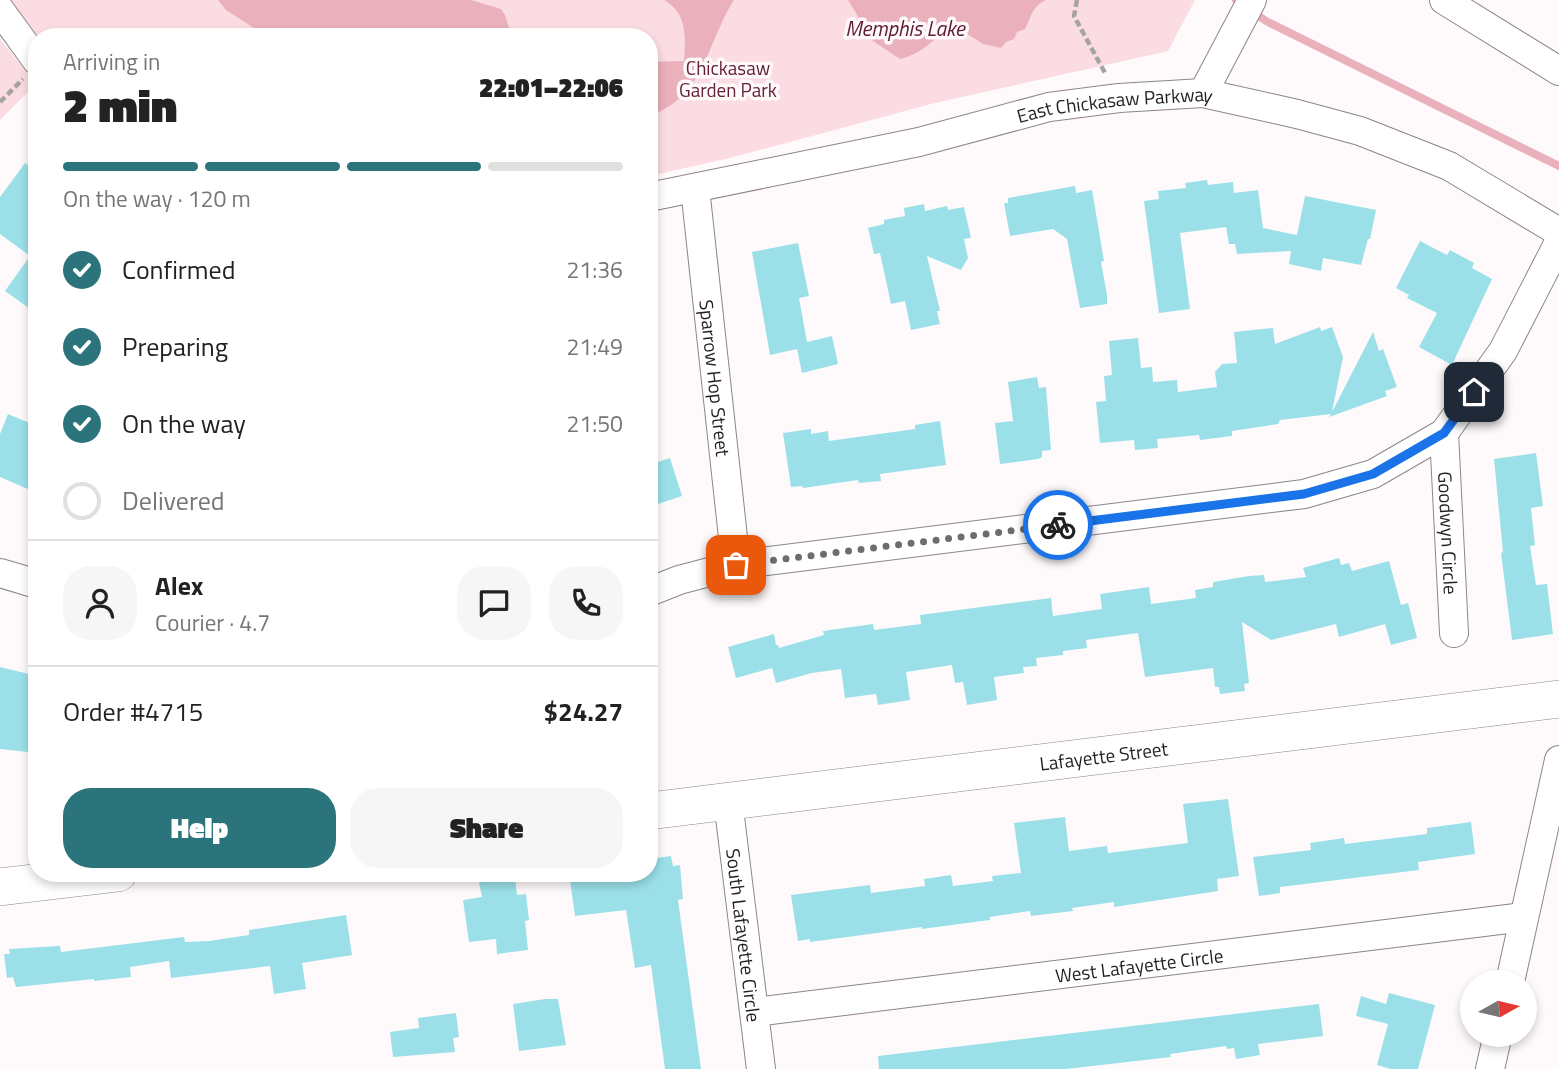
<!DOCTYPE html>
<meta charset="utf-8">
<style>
:root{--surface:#fff;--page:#f6f6f6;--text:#222;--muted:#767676;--line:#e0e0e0;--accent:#2b747c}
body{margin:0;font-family:"Titillium Web",sans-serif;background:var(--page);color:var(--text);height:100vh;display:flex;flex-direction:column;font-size:26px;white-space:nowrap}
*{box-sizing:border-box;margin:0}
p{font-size:23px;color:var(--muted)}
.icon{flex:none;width:38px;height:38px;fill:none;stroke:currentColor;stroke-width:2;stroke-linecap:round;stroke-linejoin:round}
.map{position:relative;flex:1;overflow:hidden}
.panel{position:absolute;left:28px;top:28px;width:630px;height:854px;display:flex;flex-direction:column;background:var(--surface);border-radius:28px;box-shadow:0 4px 10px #0003}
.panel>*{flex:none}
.needle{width:46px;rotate:82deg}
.controls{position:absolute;left:1460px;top:970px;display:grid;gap:14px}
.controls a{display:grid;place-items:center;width:77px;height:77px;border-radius:50%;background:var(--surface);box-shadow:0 4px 10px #0003;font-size:35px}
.pin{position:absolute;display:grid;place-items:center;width:60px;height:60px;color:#fff;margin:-30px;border-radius:14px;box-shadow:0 4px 10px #0006}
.courier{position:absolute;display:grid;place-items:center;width:70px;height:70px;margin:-35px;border:5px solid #1a73e8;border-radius:50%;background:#fff;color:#222;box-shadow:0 2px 9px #0007}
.head em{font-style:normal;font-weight:800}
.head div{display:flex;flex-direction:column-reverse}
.head{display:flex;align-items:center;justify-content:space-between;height:119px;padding:0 35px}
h1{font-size:46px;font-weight:800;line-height:52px}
.bar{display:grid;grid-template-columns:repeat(4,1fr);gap:10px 7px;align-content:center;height:84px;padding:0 35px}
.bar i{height:9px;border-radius:5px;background:var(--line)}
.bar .on{background:var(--accent)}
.bar p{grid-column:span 4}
.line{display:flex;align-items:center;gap:18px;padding:0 35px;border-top:2px solid var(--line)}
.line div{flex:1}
.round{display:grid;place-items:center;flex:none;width:74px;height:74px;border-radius:28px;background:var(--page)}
ol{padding:0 35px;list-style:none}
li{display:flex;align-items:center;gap:21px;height:77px}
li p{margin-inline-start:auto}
li .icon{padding:7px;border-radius:50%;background:var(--accent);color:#fff;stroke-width:4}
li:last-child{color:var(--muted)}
li i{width:38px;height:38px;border:4px solid var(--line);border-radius:50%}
.button{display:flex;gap:14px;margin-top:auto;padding:14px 35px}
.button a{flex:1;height:80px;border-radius:28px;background:var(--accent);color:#fff;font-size:28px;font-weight:800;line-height:80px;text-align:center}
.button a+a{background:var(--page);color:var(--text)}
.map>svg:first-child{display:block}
</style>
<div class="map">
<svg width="1559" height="1069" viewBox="0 0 1559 1069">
<rect width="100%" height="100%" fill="#fefafb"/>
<!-- green -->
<path fill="#fbdce2" d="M9,0H1195L1168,51L931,104L730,158L649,176V37L37,38Z
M0,39L36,84L0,120Z"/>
<!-- water -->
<path fill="#eab0bc" d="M218,0H471L501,9L505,15L512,37H268L226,10Z
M664,0H734C706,44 705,97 649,116V62L684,61C686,37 687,13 664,0Z
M848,0H1046C1032,6 1031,18 1025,29L1017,32L1014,39L1006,42L1001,48L983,44L956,27C933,36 926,53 900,59L873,41Z"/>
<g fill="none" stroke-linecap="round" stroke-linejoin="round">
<!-- stream -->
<path stroke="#eab0bc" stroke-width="8" d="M1236,0L1266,21L1559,166"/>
</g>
<!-- building -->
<path fill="#9be0e9" d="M25,163L37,172V314L5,291L30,256L0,234V197Z
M1207,180L1208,185L1233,182L1234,193L1258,190L1263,228L1297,235L1305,196L1376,210L1370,239H1368L1361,265L1323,258L1321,271L1289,264L1291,251L1237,254L1235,244H1229L1226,227L1180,233L1190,309L1159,313L1144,201L1159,199L1158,191L1186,188L1185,183Z
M1075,186L1076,193L1092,190L1104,261L1101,262L1107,295V304L1080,308L1067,239L1053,229L1010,236L1004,203H1008V198Z
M924,204L925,211L947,206L948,210L964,207L971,238L964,239L968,258L961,270L927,256L940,311H937L940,324L911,330L905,301L891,304L880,253L874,254L868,228L884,224V220L905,216L904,208Z
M1420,241L1447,255L1450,250L1474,263L1472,268L1492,279L1452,365L1419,347L1437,313L1407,298L1409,295L1396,288Z
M798,243L809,296L799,298L807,342L832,336L838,364L802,373L797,349L770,355L752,252Z
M1320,327L1321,331L1332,327L1343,357L1332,412L1373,332L1379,351L1383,349L1397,387L1385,391L1387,396L1329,417L1331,414L1280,420L1278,424L1232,431V436L1200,440L1199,435L1157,439L1158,448L1135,450L1134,440L1100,443L1096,402L1106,401L1104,376L1112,375L1109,341L1138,338L1141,368L1152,367L1153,382L1177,380L1178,392L1217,387L1215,372L1222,364L1237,363L1234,332L1273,328L1275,344Z
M1037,377L1039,388L1046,387L1051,450L1042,451V457L1038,459L1000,464L995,423L1013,421L1008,382Z
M8,414L32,424L31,429L37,432V493L0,477V434Z
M940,421L946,465L880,474L881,481L859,483L858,480L803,488L802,486L791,487L783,433L811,429V434L828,431L829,441L915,429V425Z
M1536,453L1543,506L1531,508L1535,545L1530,546L1536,585L1547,584L1553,634L1512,640L1501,553L1503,552L1494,459Z
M670,458L682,496L649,507V465Z
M1339,558L1341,565L1349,563L1352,571L1389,561L1401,605L1408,603L1417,638L1391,645L1385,624L1339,637L1336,624L1271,640L1242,622L1249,683L1244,684L1245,691L1220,694L1219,687H1215L1213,668L1145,677L1138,633L1086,640L1087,648L1063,651V655L1036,658L1037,666L1023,667L1024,673L994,677L997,700L967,705L963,682L955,683L952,665L906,672L910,700L878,705L876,694L845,698L841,669L812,673L776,683L772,668L736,678L728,647L774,634L776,645H778L779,648L824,635L823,631L873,624L874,630L921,624L920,615L1051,598L1053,616L1102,609L1100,594L1149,587L1151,604L1196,598L1195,590L1213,587V582L1249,576L1264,575L1265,582L1306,577L1303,568Z
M0,667L37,676V753L0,749Z
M1228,799L1239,876L1217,879L1218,891L1114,907V902L1072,908L1073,911L1031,916L1030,911L990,917V920L967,923L922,929V927L810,942V939L798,941L791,895L870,885L871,893L925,886L924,879L951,875L953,886L993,881L992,876L1021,873L1014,823L1065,817L1069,851L1107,846L1108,853L1188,843L1183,804Z
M1471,822L1475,854L1418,862L1419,870L1280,887V893L1259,896L1253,857L1311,850L1310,843L1344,838L1345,844L1427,834V828Z
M671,856L673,866L680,865L683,899L678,900L701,1069H665L651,965L635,968L626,910L575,916L569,873H649V859Z
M515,877L517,895L526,894L529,920L525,921L528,950L497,954L496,939L469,942L463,900L482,897L479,882Z
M346,915L352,955L302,963L306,989L274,994L270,966L171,978L169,961L130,967L131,977L94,981V979L16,987L13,977L7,978L4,954H10L9,949L60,946L61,952L184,937L185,942L209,941L249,935V930Z
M1389,993L1435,1005L1418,1069H1391L1377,1065L1388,1024L1356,1016L1361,996L1386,1004Z
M545,999H558L566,1045L519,1051L513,1004Z
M1319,1004L1323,1036L1258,1044L1260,1055L1236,1059L1234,1048L1227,1049L1226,1046L1170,1054L1171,1057L1066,1069H879L878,1056Z
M456,1013L459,1037L453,1038L455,1052L393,1057L390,1032L419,1028L418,1018Z"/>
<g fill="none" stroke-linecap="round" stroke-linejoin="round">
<!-- minor casing -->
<g stroke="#8e8485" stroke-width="30">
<g id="minor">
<path d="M1444,0L1559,71"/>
<path d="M0,10L37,61"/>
<path d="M1203,93L1252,0"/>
<path id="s1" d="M695,188L736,565"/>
<path id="s2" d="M649,197L919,142L1049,107L1119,98L1203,93L1297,114L1360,131L1449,166L1559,232"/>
<path id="s3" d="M1444,433L1454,633"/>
<path d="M0,573L37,584"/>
<path d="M649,592L679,580L736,565L1304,494L1373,474L1444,433L1503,351L1559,242"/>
<path id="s4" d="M728,801L761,1069"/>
<path d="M1510,982L1559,760"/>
<path id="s5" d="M755,1012L1524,917"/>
<path d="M1490,1069L1498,1034"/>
</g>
</g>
<!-- tertiary casing -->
<g stroke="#8e8485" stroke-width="38">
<g id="tertiary">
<path id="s6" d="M649,811L1559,699"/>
<path d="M0,887L118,873"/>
</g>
</g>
<!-- path -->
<path stroke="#a7a3a4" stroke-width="4.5" stroke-dasharray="7 3.5" stroke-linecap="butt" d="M1077,0L1074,16L1105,73
M0,102L23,79"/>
<!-- minor -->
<use href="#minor" stroke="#fff" stroke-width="28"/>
<!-- tertiary -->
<use href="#tertiary" stroke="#fff" stroke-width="37"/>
</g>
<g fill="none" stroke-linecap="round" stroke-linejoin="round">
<!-- done -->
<path stroke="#706c6d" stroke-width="7" stroke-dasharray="0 12.6" d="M736,565L1058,525"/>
<!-- route -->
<path stroke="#1a73e8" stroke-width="9" d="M1058,525L1304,494L1373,474L1444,433L1474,392"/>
</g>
<g text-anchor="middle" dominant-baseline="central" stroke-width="7" stroke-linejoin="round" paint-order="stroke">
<!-- park labels -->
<g font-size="19" fill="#621e33" stroke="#fefafb">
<text x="728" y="67">Chickasaw<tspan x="728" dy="22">Garden Park</tspan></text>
</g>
<!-- street labels -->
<g font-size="19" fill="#231f20" stroke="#fefafb">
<text stroke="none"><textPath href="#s2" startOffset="476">East Chickasaw Parkway</textPath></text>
<text stroke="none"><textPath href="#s1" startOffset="191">Sparrow Hop Street</textPath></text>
<text stroke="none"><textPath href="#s3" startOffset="100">Goodwyn Circle</textPath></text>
<text stroke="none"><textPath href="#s6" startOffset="458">Lafayette Street</textPath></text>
<text stroke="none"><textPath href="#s4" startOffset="135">South Lafayette Circle</textPath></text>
<text stroke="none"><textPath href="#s5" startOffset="387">West Lafayette Circle</textPath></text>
</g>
<!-- water labels -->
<g font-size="21" font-style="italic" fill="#5e1a2f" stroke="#fefafb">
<text x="905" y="28">Memphis Lake</text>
</g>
</g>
</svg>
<div class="controls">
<a><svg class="needle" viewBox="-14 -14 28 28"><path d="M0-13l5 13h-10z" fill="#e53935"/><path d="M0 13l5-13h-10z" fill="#767676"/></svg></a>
</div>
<div class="pin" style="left:736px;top:565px;background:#ea580c"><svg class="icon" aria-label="bag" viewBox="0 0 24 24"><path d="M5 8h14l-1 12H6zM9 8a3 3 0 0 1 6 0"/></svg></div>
<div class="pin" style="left:1474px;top:392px;background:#1f2937"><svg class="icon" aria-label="home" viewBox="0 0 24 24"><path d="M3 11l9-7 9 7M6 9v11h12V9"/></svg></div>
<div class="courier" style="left:1058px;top:525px"><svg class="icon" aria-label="bike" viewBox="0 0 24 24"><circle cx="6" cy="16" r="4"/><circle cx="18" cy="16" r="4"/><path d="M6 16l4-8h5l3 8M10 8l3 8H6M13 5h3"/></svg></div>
<section class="panel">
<div class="head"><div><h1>2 min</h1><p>Arriving in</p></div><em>22:01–22:06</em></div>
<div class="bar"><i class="on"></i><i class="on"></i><i class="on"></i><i></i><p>On the way · 120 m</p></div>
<ol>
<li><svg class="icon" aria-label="check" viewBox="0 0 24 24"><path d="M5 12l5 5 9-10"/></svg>Confirmed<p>21:36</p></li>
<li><svg class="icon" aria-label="check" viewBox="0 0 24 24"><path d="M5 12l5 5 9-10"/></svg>Preparing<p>21:49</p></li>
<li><svg class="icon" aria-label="check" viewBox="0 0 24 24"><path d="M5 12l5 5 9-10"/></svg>On the way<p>21:50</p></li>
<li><i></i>Delivered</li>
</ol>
<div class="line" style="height:126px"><a class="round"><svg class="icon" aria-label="person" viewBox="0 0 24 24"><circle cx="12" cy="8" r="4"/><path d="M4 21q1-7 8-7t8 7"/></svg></a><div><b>Alex</b><p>Courier · 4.7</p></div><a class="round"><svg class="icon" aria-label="chat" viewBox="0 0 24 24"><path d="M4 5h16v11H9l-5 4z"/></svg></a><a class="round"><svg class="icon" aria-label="phone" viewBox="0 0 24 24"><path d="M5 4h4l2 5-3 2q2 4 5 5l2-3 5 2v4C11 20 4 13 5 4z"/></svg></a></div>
<div class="line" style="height:91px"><div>Order #4715</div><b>$24.27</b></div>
<div class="button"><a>Help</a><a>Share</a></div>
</section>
</div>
